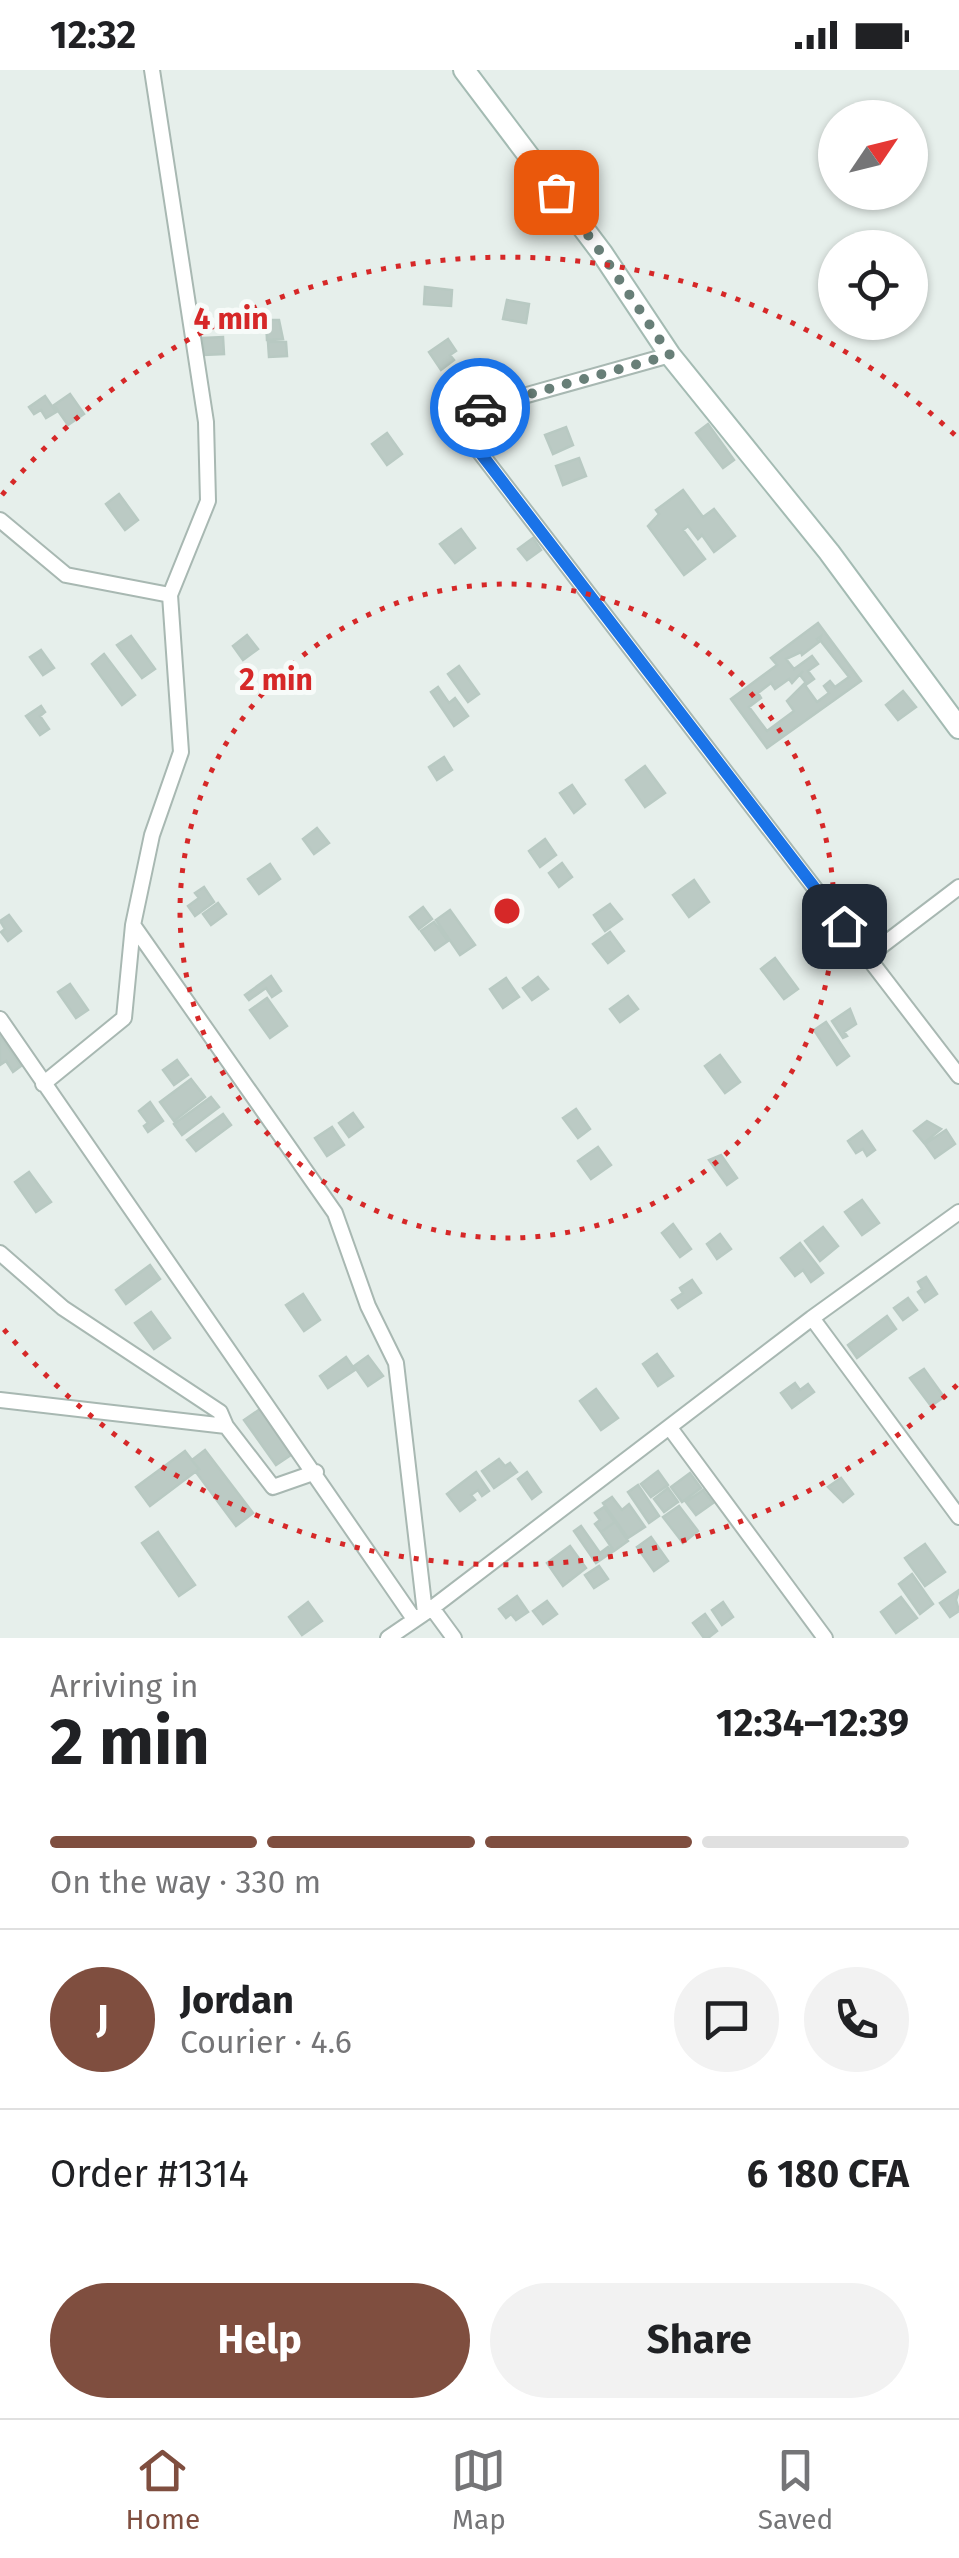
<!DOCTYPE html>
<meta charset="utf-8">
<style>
:root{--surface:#fff;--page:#f2f2f2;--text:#202124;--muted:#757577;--line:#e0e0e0;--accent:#7f4e3f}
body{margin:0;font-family:"Fira Sans",sans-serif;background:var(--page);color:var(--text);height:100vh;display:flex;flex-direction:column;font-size:38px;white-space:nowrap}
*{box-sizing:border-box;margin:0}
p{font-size:32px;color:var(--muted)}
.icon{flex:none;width:55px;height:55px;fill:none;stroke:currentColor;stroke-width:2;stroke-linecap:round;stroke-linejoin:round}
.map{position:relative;height:1568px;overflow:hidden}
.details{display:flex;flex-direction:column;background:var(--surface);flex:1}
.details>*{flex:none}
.needle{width:65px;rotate:55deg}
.tools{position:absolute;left:818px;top:30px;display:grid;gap:20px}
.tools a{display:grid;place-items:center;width:110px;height:110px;border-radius:50%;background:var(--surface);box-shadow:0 2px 8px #0004;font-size:50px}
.pin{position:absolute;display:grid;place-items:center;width:85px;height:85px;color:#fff;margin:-42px;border-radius:20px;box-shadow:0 5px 15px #0006}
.courier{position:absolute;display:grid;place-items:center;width:100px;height:100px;margin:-50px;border:8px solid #1a73e8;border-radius:50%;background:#fff;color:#222;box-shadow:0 2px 12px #0007}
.summary em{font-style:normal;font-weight:700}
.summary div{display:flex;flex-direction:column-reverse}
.summary{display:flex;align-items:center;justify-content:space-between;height:170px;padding:0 50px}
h1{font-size:65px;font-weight:700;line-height:75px}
.bar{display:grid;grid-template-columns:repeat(4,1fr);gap:15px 10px;align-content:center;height:120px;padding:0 50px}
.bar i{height:12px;border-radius:8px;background:var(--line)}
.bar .on{background:var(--accent)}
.bar p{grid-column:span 4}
.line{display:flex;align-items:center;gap:25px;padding:0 50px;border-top:2px solid var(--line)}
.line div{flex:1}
.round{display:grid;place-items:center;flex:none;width:105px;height:105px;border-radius:52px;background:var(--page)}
.action{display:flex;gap:20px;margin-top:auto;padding:20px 50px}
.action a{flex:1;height:115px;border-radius:60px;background:var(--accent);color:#fff;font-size:40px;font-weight:700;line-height:115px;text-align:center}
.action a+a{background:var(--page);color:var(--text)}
.status{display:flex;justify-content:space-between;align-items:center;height:70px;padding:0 50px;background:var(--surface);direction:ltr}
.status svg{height:28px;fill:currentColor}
.tab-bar{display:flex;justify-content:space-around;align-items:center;height:140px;border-top:2px solid var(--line);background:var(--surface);font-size:28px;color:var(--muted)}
.tab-bar a{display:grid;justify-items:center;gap:5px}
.tab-bar .on{color:var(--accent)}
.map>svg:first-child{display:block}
</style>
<div class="status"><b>12:32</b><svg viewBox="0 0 49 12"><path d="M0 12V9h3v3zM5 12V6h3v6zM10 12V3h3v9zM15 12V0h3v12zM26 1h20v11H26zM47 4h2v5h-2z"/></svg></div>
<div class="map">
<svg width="959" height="1568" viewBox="0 0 959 1568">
<rect width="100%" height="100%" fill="#e6efeb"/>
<!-- building -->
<path fill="#bbcac4" stroke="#b8c9c2" stroke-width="2.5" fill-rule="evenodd" d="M425,217L452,220L451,236L424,234Z
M507,230L529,234L526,253L503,249Z
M266,250H279L283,269L267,270Z
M223,267L224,284L204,285L203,268Z
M448,269L456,281L450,285L454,290L441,300L429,282Z
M268,272H286L287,286L269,287Z
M70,324L84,344L68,355L54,335Z
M45,326L56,342L46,348L41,340L34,344L29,337Z
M708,354L734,390L723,398L696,363Z
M566,357L573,375L553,384L545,365Z
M387,363L402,384L387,395L372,374Z
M579,388L586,406L563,415L556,396Z
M683,420L703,447L714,439L735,466L714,482L702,465L698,469L688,456L683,460L705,489L684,505L648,456L659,444L656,440Z
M119,424L138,450L125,460L106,434Z
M461,459L475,478L455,493L440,474Z
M533,468L541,480L527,490L518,479Z
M818,553L861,611L767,678L731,629L777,595L771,588ZM821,566L820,570L849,607L835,617L830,611L824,616L829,623L817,632L804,614L787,631L794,641L767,661L749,637L761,628L758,623L771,613L775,619L789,609L792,613L803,601L800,605L807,614L814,609L808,601L818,594L812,586L794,599L786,589L801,582L802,585L819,572L817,569Z
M247,565L258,579L243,590L233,576Z
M131,566L155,599L142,608L117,575Z
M41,580L54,598L43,605L30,587Z
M104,584L135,625L122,635L92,594Z
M459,596L479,624L468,632L448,604Z
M438,617L449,633L455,628L468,646L454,656L431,622Z
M903,621L916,637L898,650L886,635Z
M41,636L45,642L40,646L49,659L40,665L26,646Z
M444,687L452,700L437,710L429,697Z
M645,696L665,723L645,737L626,710Z
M572,715L585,734L574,743L560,723Z
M317,758L329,773L314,784L303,769Z
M545,769L556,785L540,797L529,781Z
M562,793L572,807L559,817L549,803Z
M270,794L280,809L259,824L248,809Z
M694,810L709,832L689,847L673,825Z
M204,817L214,832L195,846L188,836L199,828L195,823Z
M218,833L226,844L211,855L203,844Z
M610,834L622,849L605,861L594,845Z
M423,837L432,849L419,859L410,847Z
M450,840L475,875L460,885L436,850Z
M9,845L21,861L8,871L1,862L5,859L0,851Z
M434,852L448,871L435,880L421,861Z
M610,862L624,881L608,893L593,874Z
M775,888L798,919L784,929L761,899Z
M271,906L281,921L272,927L266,918L249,930L245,925Z
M538,907L548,919L532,930L523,918Z
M506,908L519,927L503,938L490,919Z
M70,914L88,940L76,948L58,922Z
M628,926L638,939L620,952L610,939Z
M267,928L287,956L270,968L250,940Z
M850,939L856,954L844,962L847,966L843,968L832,951Z
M826,952L849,986L837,995L814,960Z
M0,966L21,996L13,1002L6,991L0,995Z
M720,985L740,1012L725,1023L705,996Z
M177,990L188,1005L174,1015L163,1000Z
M191,1009L205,1027L174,1051L160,1032Z
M211,1027L219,1037L182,1065L174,1054Z
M150,1032L163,1051L148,1062L144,1056L148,1053L139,1041Z
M576,1039L590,1059L578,1068L563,1048Z
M353,1043L363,1057L349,1067L339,1053Z
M223,1044L231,1055L196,1081L187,1070Z
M927,1051L941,1059L924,1073L914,1061Z
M332,1057L344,1075L327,1086L315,1068Z
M946,1060L955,1074L935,1088L925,1074Z
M862,1061L875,1080L867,1086L863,1079L856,1083L848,1071Z
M598,1077L611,1095L591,1109L578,1091Z
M721,1085L737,1108L727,1115L709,1090Z
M29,1102L51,1132L36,1142L15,1112Z
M862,1130L879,1153L862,1165L845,1142Z
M673,1154L691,1179L680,1187L662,1163Z
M823,1157L838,1176L820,1191L805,1171Z
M720,1164L731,1179L717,1189L707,1174Z
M800,1173L823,1203L811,1212L803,1200L795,1206L781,1188Z
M150,1195L160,1209L126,1234L116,1220Z
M926,1207L937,1224L925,1232L918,1222L922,1219L918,1212Z
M692,1210L701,1223L678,1238L672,1230L683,1223L680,1218Z
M303,1224L320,1250L304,1261L286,1235Z
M908,1228L917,1240L903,1250L894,1238Z
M151,1242L170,1268L154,1279L135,1253Z
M887,1246L896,1259L857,1288L848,1275Z
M657,1284L673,1306L658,1316L643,1294Z
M368,1286L383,1306L368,1316L354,1296Z
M346,1287L355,1300L328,1318L320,1306Z
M924,1299L944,1327L931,1336L910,1308Z
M795,1313L800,1320L808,1314L814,1322L792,1338L781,1323Z
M596,1319L618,1348L601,1360L580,1331Z
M263,1337L294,1383L276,1395L244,1350Z
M205,1380L253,1443L236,1456L196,1402L199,1399L192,1390Z
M185,1381L199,1399L150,1436L136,1417Z
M499,1389L505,1396L510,1393L517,1402L494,1418L482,1401Z
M658,1401L668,1415L651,1427L641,1414Z
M476,1402L489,1421L482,1426L478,1420L471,1425L475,1430L460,1441L447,1424Z
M527,1402L541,1422L532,1429L518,1409Z
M690,1403L701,1418L682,1432L671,1417Z
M841,1408L853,1424L843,1432L828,1417Z
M638,1415L659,1446L649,1453L628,1422Z
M668,1418L678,1432L664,1442L654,1429Z
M703,1420L713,1433L696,1445L686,1432Z
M612,1427L622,1440L629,1434L645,1457L628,1468L603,1433Z
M679,1436L698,1461L683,1473L663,1447Z
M604,1437L615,1452L601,1462L595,1454L600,1450L595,1443Z
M615,1452L628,1471L614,1481L601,1462Z
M581,1456L600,1483L608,1477L612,1482L596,1493L574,1461Z
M158,1462L195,1515L179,1526L142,1473Z
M651,1467L668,1491L654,1501L637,1477Z
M925,1474L945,1502L925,1516L905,1488Z
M570,1476L586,1498L563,1516L547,1493Z
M599,1496L608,1509L594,1518L585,1505Z
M912,1504L933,1534L920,1544L899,1514Z
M959,1520L956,1530L959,1541L950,1547L940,1533Z
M517,1526L528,1542L516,1550L511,1544L506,1548L499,1539Z
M901,1527L917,1548L896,1563L881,1542Z
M547,1531L557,1544L543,1554L533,1541Z
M308,1532L322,1551L302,1565L289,1547Z
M723,1532L733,1547L722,1555L712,1540Z
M705,1544L717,1561L708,1568H704L693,1553Z"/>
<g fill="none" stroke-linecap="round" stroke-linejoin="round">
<!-- minor casing -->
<g stroke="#a8b8b2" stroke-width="18">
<path id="minor" d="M152,0L206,352L208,431L170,525L181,682L152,765L133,855L335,1143L368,1236L396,1293L425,1543
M670,285L452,346L959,1006
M0,450L66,505L170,525
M867,887L959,817
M0,949L414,1549
M43,1014L124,948L133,855
M0,1183L63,1238L220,1342L226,1356L273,1417L316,1402
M812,1248L959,1447
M0,1330L226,1356
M670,1358L825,1568
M432,1538L454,1568
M388,1568L432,1538L812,1248L959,1142"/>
</g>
<!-- secondary casing -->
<g stroke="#a4bbb3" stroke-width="24">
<path id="secondary" d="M464,0L602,183L670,285L829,482L959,658"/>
</g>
<!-- minor -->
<use href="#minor" stroke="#fff" stroke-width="14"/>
<!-- secondary -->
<use href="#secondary" stroke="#fff" stroke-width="20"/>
</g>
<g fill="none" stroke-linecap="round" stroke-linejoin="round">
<!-- done -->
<path stroke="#687f78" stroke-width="10" stroke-dasharray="0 18" d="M480,338L670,285L602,184L556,122"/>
<!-- route -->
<path stroke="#1a73e8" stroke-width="12" d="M480,338L452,346L844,856"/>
</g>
<!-- distance rings -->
<g fill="none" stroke="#d62828" stroke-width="5" stroke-dasharray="5 10">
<circle cx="507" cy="841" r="327"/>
<path d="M957 1315A654 654 0 0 1 2 1257M2 425A654 654 0 0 1 957 367"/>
</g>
<circle cx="507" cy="841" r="15" fill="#d62828" stroke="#f7fbf9" stroke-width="5"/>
<g font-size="30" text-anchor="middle" font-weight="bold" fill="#d62828" stroke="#f7fbf9" stroke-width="10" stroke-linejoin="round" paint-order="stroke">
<text x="231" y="259">4 min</text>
<text x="276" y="620">2 min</text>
</g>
</svg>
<div class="tools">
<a><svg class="needle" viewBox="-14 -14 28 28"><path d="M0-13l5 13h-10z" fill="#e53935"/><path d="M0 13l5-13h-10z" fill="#757577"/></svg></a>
<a><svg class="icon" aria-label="locate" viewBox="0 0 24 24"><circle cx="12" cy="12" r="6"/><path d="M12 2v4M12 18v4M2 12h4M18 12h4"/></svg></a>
</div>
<div class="pin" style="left:556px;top:122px;background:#ea580c"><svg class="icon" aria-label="bag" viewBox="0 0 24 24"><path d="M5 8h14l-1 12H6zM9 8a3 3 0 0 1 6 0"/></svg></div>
<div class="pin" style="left:844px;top:856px;background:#1f2937"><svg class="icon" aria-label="home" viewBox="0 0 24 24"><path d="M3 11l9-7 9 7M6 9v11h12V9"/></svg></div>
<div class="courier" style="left:480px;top:338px"><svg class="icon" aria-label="car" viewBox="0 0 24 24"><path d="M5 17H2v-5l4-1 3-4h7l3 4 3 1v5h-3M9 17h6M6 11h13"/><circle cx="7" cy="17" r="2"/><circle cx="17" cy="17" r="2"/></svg></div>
</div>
<section class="details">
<div class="summary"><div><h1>2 min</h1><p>Arriving in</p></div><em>12:34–12:39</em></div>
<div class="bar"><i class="on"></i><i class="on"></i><i class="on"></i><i></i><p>On the way · 330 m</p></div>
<div class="line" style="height:180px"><b class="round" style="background:var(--accent);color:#fff">J</b><div><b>Jordan</b><p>Courier · 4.6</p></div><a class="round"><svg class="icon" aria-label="chat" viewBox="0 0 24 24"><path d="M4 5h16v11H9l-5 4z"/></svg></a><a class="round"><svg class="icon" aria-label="phone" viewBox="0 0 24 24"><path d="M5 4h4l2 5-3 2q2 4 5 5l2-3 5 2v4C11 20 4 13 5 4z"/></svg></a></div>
<div class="line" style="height:130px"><div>Order #1314</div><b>6 180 CFA</b></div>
<div class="action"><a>Help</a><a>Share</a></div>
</section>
<nav class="tab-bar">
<a class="on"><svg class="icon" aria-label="home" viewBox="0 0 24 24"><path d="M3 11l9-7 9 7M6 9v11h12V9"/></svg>Home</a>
<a><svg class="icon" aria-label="map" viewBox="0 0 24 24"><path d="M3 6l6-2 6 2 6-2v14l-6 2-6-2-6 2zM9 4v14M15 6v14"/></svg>Map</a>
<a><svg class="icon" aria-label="saved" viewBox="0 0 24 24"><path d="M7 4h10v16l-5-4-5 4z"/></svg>Saved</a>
</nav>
